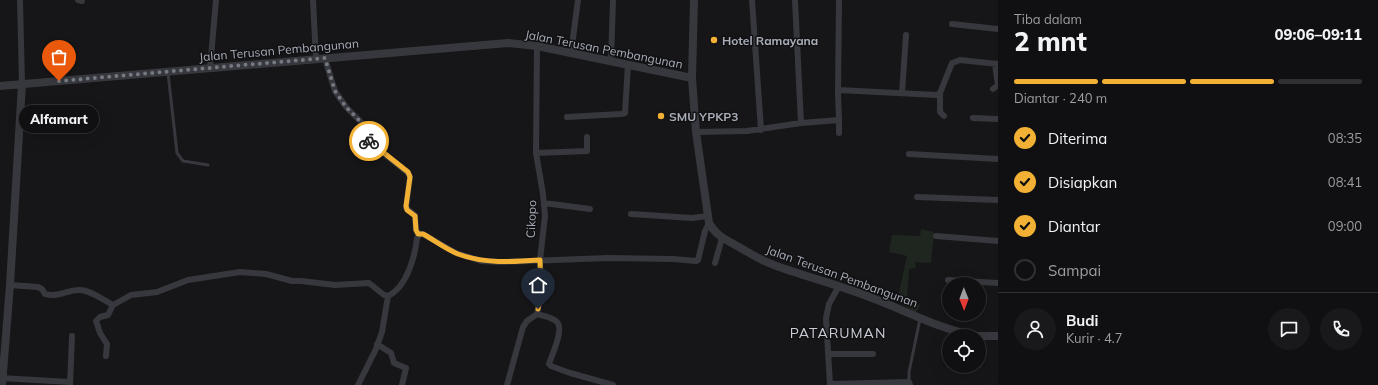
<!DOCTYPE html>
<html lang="id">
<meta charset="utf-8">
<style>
:root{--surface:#101012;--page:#19191b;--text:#f1f3f6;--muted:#9c9d9f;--line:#303032;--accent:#f2b134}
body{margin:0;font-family:Mulish,sans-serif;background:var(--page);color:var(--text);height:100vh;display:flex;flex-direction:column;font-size:15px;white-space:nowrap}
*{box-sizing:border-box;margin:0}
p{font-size:13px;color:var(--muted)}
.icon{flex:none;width:22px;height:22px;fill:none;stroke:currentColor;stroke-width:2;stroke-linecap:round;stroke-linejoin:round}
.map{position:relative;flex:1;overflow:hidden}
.drawer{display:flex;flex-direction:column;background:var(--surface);width:380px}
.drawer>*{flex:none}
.needle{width:26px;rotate:179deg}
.controls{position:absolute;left:942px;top:277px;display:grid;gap:8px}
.controls a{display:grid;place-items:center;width:44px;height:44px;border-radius:50%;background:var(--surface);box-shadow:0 4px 16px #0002,0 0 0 1px var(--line);font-size:20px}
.pin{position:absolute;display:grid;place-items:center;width:34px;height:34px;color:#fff;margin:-41px -17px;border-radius:50% 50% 50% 0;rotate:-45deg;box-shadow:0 0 4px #0007}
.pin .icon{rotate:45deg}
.courier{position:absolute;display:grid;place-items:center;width:40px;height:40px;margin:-20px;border:3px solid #f2b134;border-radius:50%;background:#fff;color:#222;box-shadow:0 1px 5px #0007}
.bubble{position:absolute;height:28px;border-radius:14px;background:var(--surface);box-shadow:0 4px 16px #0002,0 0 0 1px var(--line);font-size:13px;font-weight:800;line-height:28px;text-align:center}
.overview em{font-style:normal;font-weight:800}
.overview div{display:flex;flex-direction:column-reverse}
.overview{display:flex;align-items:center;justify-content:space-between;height:68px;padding:0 16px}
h1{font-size:26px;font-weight:800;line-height:30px}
.bar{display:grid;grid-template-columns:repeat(4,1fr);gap:6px 4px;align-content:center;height:48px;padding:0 16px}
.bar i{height:5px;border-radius:3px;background:var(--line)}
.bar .on{background:var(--accent)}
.bar p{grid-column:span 4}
.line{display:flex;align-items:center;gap:10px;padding:0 16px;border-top:1px solid var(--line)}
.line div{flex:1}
.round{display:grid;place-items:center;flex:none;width:42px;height:42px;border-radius:21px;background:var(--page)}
ol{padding:0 16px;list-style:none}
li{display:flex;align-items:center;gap:12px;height:44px}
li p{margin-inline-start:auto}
li .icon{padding:4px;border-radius:50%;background:var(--accent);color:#111;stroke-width:4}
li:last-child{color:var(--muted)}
li i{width:22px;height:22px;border:2px solid var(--line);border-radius:50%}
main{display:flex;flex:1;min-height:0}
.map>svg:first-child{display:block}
</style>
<main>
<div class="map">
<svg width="998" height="385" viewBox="0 0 998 385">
<rect width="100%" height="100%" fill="#161618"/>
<!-- green -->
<path fill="#1e261f" d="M921,229L934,232L931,263L915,262L916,268L909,269L907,301L920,305L916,313L897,301L907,256L889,252L892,235L920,236Z"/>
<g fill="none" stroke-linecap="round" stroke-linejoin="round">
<!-- service -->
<path stroke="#37383d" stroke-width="3" d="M168,73L177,153L183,161L208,165
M909,382V372L920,319"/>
<!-- minor -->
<path stroke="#37383d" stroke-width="6" d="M20,0L22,84
M78,0L82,1
M313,0L316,59
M752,0L761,130
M795,0L801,123
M952,24L998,29
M571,53L578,0
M325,59L335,91L346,107L363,124V134L367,140L408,173L410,177L406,208L415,215L416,230L419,234
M611,61L613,0
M210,68L216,0
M993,89L998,85L995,64
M838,90L937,95L940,93
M902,93L906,35
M944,116L940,112V93L952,63L960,60L998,64
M567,117L621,114L625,113L628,65
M973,118L998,119
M696,132L747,131L801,123L839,120L838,93L839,0
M839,133V120
M536,153L587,151V137
M909,154L998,159
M917,197L998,200
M544,203L590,209
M631,214L692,218L708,216
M936,236L998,241
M715,263L722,238
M948,280L998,283
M10,285L38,287L42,289L45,294C57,298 67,290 79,290C91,290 103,300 113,305L131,295L157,292L188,280L240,272L266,274L292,281H301L335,285L369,283L384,295L388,296C407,287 415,256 417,238L420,234H423L456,253L481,261L500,262L608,258L673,259L696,261L698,260L705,231L709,223
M537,314C543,316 553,317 557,322C564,328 553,353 550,361L549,364L551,366L570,373L613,385
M377,344L391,353L394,363L406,368L402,385
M828,354H873
M106,356L107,344L100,333L96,321L100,317L108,315L113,305
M0,378L70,382
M830,384L909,382L910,385
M70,385L72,336
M358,385L376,349L382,332L388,296
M507,385L523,327L527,321L537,314L541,294L540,260L545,216L543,194L536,153L537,46
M830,385L826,318L829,304L839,286"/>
<!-- tertiary -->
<path stroke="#37383d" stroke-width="8" d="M694,0L692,78L696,132L709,223C716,236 727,240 739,247C751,254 762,261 774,265C806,277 840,285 872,298C907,311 941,330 977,336
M0,86L508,43L537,46L692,78
M979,336H998
M2,385L10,285L22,84"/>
</g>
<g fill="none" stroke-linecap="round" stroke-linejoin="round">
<!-- done -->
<path stroke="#757880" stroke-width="4" stroke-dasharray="0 7.2" d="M59,81L325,58L335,91L346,107L363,124V134L369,141"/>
<!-- route -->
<path stroke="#f2b134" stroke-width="5" d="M369,141L408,172L410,177L406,206L407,210L415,216L416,230L418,234H423C434,240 446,249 458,254C485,264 512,262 540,260L541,294L538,309"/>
</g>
<!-- markers -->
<g fill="#f2b134" stroke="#111113" stroke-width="1.5">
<circle cx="714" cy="40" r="4"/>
<circle cx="661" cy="116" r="4"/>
</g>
<g text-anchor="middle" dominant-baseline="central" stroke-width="3" stroke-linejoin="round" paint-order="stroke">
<!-- poi labels -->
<g font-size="12" font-weight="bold" fill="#a8adb8" stroke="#111113" text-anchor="start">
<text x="722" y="40">Hotel Ramayana</text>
<text x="669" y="116">SMU YPKP3</text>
</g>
<!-- street labels -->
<g font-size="12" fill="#a8adb8" stroke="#111113">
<text transform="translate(604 49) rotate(11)">Jalan Terusan Pembangunan</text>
<text transform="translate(279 50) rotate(-5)">Jalan Terusan Pembangunan</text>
<text transform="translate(531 219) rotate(-88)">Cikopo</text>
<text transform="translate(842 276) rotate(20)">Jalan Terusan Pembangunan</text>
</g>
<!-- quarter labels -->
<g font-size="14" letter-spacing="1" fill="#c9ccd4" stroke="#111113">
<text x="838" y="333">PATARUMAN</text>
</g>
</g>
</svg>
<div class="controls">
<a><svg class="needle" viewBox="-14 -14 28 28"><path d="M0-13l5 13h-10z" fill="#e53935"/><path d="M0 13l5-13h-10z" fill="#9c9d9f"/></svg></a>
<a><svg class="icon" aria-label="locate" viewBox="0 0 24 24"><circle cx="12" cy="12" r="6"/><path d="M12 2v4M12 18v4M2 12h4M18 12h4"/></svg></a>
</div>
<div class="pin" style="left:59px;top:81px;background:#ea580c"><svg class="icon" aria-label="bag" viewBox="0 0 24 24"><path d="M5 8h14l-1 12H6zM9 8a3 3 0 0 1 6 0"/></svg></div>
<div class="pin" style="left:538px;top:309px;background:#1f2937"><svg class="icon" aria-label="home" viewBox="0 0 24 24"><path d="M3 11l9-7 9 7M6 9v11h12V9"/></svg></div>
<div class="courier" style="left:369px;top:141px"><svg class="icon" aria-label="bike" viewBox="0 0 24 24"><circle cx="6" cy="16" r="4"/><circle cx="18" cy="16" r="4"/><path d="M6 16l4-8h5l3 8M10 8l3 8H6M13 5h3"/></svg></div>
<div class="bubble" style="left:19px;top:105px;width:80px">Alfamart</div>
</div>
<section class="drawer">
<div class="overview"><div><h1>2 mnt</h1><p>Tiba dalam</p></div><em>09:06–09:11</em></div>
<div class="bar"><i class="on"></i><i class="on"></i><i class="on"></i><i></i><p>Diantar · 240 m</p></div>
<ol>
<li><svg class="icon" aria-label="check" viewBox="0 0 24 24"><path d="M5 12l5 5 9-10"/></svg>Diterima<p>08:35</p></li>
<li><svg class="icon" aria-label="check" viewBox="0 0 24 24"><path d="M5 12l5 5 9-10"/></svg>Disiapkan<p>08:41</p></li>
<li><svg class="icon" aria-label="check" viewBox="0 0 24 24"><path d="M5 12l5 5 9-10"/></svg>Diantar<p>09:00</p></li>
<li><i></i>Sampai</li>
</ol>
<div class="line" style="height:72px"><a class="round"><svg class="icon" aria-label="person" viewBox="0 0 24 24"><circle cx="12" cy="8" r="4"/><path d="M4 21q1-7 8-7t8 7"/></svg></a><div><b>Budi</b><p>Kurir · 4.7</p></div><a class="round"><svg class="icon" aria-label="chat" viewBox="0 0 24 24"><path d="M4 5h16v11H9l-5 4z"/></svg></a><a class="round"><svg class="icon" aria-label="phone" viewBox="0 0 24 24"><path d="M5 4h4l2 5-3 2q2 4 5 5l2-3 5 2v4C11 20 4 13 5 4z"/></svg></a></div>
</section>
</main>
